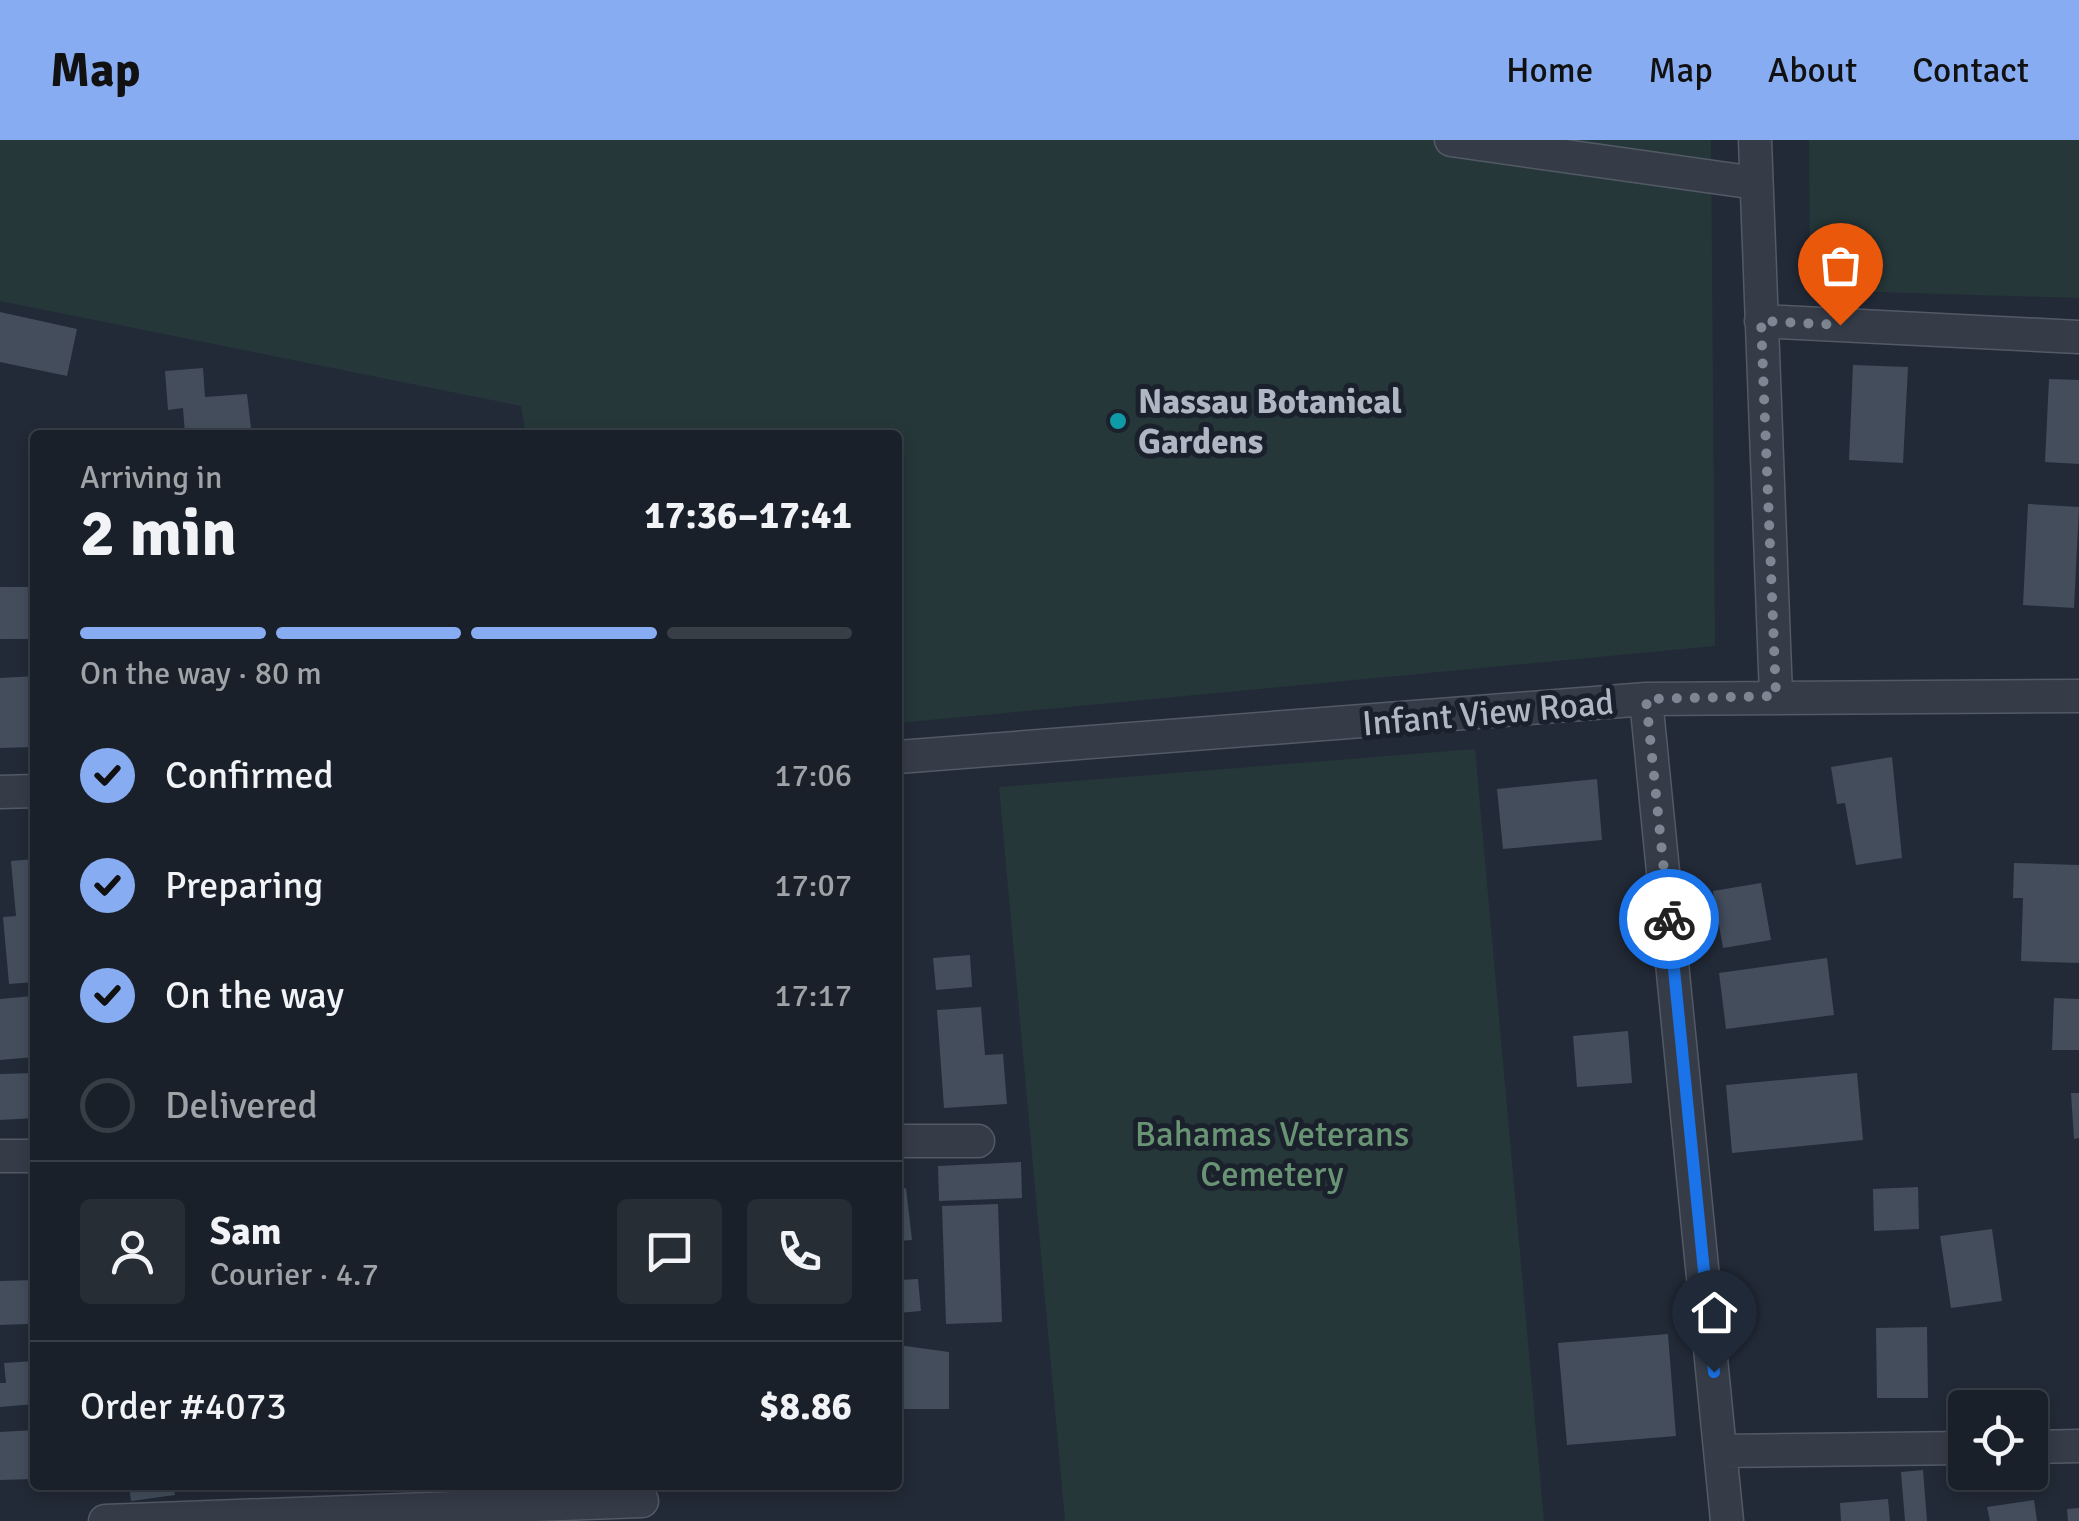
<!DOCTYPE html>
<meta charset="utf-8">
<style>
:root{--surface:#1a2029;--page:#272d35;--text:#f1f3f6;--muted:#9fa3a8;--line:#383e46;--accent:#88acf2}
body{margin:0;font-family:Signika,sans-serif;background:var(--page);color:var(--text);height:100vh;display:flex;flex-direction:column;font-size:38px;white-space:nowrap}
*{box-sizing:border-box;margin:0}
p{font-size:32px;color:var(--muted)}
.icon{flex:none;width:55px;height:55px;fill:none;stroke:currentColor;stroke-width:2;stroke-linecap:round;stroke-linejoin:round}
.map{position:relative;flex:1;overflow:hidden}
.drawer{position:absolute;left:30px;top:290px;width:872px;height:1060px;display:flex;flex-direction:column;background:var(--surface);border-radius:10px;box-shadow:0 5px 15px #0003,0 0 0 2px var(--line)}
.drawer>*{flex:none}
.buttons{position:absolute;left:1948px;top:1250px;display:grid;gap:20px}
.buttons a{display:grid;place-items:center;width:100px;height:100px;border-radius:10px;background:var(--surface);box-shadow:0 5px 15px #0003,0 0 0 2px var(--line);font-size:50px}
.pin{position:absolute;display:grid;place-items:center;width:85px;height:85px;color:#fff;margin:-102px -42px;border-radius:50% 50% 50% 0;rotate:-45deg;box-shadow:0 0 10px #0007}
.pin .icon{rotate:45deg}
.courier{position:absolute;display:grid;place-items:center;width:100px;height:100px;margin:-50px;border:8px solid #1a73e8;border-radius:50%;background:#fff;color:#222;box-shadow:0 2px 12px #0007}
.headline em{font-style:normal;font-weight:800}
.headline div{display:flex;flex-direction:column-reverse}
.headline{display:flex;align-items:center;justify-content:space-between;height:170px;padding:0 50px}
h1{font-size:65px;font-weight:800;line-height:75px}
.bar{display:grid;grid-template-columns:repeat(4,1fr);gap:15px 10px;align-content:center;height:120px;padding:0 50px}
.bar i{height:12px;border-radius:8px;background:var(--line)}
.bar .current{background:var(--accent)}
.bar p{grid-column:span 4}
.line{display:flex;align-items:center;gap:25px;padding:0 50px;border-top:2px solid var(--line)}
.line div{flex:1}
.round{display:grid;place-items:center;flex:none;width:105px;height:105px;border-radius:10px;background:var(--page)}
ol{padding:0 50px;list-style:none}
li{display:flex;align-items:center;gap:30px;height:110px}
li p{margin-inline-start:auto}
li .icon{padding:10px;border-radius:50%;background:var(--accent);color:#111;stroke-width:4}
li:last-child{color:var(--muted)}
li i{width:55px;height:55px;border:5px solid var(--line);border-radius:50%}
header{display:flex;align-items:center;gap:60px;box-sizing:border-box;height:140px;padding:0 50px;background:var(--accent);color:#111}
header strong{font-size:48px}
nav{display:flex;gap:55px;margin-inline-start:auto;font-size:35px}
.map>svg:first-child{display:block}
</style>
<header>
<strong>Map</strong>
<nav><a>Home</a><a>Map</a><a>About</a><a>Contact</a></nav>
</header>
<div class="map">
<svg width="2079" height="1381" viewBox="0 0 2079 1381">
<rect width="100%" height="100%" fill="#222a37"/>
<!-- green -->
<path fill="#253739" d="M0,0H1711L1715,506L898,583V295H526L521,266L0,161Z
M1809,0H2079V158L1810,150Z
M1475,609L1544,1381H1065L999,647Z"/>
<!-- building -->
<path fill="#434d5c" d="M0,172L77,189L67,236L0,222Z
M1853,225L1908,227L1903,323L1849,320Z
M203,228L205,257L247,254L251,288L185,294L183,268L168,270L165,231Z
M2049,239L2079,240V324L2045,322Z
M2028,364L2079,367L2074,468L2023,465Z
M0,447H35V499H0Z
M35,536V607L0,608V538Z
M1892,617L1902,718L1856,725L1845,663L1837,664L1831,627Z
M1597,639L1602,700L1503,709L1497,649Z
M35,719V842L9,844L3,777L16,776L11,721Z
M2014,723L2079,725V823L2021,821L2023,758H2013Z
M1761,743L1771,800L1723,808L1713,751Z
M970,815L972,847L936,850L933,818Z
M1827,818L1834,875L1726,889L1719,833Z
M33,856L35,917L0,920V859Z
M2054,858L2079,859V910H2052Z
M981,867L985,915L1003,914L1007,964L944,968L937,870Z
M1628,891L1632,943L1577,947L1573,896Z
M35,933V978L0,980V934Z
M1857,933L1863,1000L1732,1013L1726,945Z
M2071,953H2079V998L2074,999Z
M1021,1022L1022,1058L939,1061L938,1026Z
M1918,1047L1919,1089L1874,1091L1873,1049Z
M906,1048L912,1100L898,1101V1049Z
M998,1064L1002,1182L946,1184L942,1066Z
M1992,1089L2002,1161L1951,1168L1940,1096Z
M918,1139L921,1171L898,1173V1140Z
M35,1140V1197H28V1184L0,1185V1141Z
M1927,1187L1928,1258H1877L1876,1188Z
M1668,1194L1676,1296L1567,1305L1558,1203Z
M898,1205L949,1212V1269H898Z
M35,1221V1264L0,1267V1243H6L4,1223Z
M35,1290V1339L0,1340V1292Z
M1923,1330L1927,1381H1905L1901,1332Z
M129,1345H173L175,1355L131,1361Z
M1888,1359L1890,1381H1841L1840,1363Z
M2034,1360L2037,1381H1990L1987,1367Z
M2079,1368V1381H2068L2067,1369Z"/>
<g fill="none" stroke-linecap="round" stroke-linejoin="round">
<!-- minor casing -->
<g stroke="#535a66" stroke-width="35">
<path id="minor" d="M1451,0L1756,43
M1755,0L1776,556
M1761,181L2079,197
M1646,559L1727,1381
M898,617L1646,559L2079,556
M0,652L35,651
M898,1001H978
M0,1016H35
M2030,1307L2079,1306
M1722,1311L1965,1308
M105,1381L642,1361"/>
</g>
<!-- minor -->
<use href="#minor" stroke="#353c48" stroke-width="32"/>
</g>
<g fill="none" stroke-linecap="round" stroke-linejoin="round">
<!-- done -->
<path stroke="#7e8693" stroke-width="10" stroke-dasharray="0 18" d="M1669,779L1646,559L1776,556L1761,181L1840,185"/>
<!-- route -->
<path stroke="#1a73e8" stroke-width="12" d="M1669,779L1714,1232"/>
</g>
<!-- markers -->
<circle fill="#0f9aa8" stroke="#1b212c" stroke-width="4" cx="1118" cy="281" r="10"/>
<g text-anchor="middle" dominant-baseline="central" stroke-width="10" stroke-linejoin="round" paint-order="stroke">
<!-- poi labels -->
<g font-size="35" font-weight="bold" fill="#b0b7c4" stroke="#1b212c" text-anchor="start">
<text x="1138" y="261">Nassau Botanical<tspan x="1138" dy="40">Gardens</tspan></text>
</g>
<!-- street labels -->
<g font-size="35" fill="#b0b7c4" stroke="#1b212c">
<text transform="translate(1488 573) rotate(-5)">Infant View Road</text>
</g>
<!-- park labels -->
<g font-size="35" fill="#699474" stroke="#1b212c">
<text x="1272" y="994">Bahamas Veterans<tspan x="1272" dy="40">Cemetery</tspan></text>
</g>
</g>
</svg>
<div class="buttons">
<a><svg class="icon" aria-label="locate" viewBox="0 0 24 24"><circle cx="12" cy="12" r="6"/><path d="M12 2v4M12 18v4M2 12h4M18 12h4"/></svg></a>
</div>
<div class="pin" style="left:1840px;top:185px;background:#ea580c"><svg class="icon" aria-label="bag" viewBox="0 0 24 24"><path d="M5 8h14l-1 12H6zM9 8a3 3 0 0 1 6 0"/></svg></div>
<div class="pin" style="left:1714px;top:1232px;background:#1f2937"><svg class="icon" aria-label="home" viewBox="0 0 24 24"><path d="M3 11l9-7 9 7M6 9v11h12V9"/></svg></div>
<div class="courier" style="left:1669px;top:779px"><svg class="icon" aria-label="bike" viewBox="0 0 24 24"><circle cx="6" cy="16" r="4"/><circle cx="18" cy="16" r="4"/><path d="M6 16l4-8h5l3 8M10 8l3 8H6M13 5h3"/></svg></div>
<section class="drawer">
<div class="headline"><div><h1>2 min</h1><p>Arriving in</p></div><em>17:36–17:41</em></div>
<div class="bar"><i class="current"></i><i class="current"></i><i class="current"></i><i></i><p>On the way · 80 m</p></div>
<ol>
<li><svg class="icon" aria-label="check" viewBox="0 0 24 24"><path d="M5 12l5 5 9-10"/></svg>Confirmed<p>17:06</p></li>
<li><svg class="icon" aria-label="check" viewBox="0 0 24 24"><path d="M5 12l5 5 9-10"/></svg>Preparing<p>17:07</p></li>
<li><svg class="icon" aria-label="check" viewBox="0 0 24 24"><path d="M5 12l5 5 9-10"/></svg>On the way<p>17:17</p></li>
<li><i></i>Delivered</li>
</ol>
<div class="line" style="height:180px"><a class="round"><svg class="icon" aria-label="person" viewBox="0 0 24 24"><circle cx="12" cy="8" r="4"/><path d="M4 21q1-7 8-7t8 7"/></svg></a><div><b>Sam</b><p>Courier · 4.7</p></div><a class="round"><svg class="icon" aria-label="chat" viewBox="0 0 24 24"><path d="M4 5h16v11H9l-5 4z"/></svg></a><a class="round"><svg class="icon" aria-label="phone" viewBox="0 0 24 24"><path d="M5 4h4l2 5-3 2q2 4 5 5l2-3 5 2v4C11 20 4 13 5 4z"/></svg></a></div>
<div class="line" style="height:130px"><div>Order #4073</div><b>$8.86</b></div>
</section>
</div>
